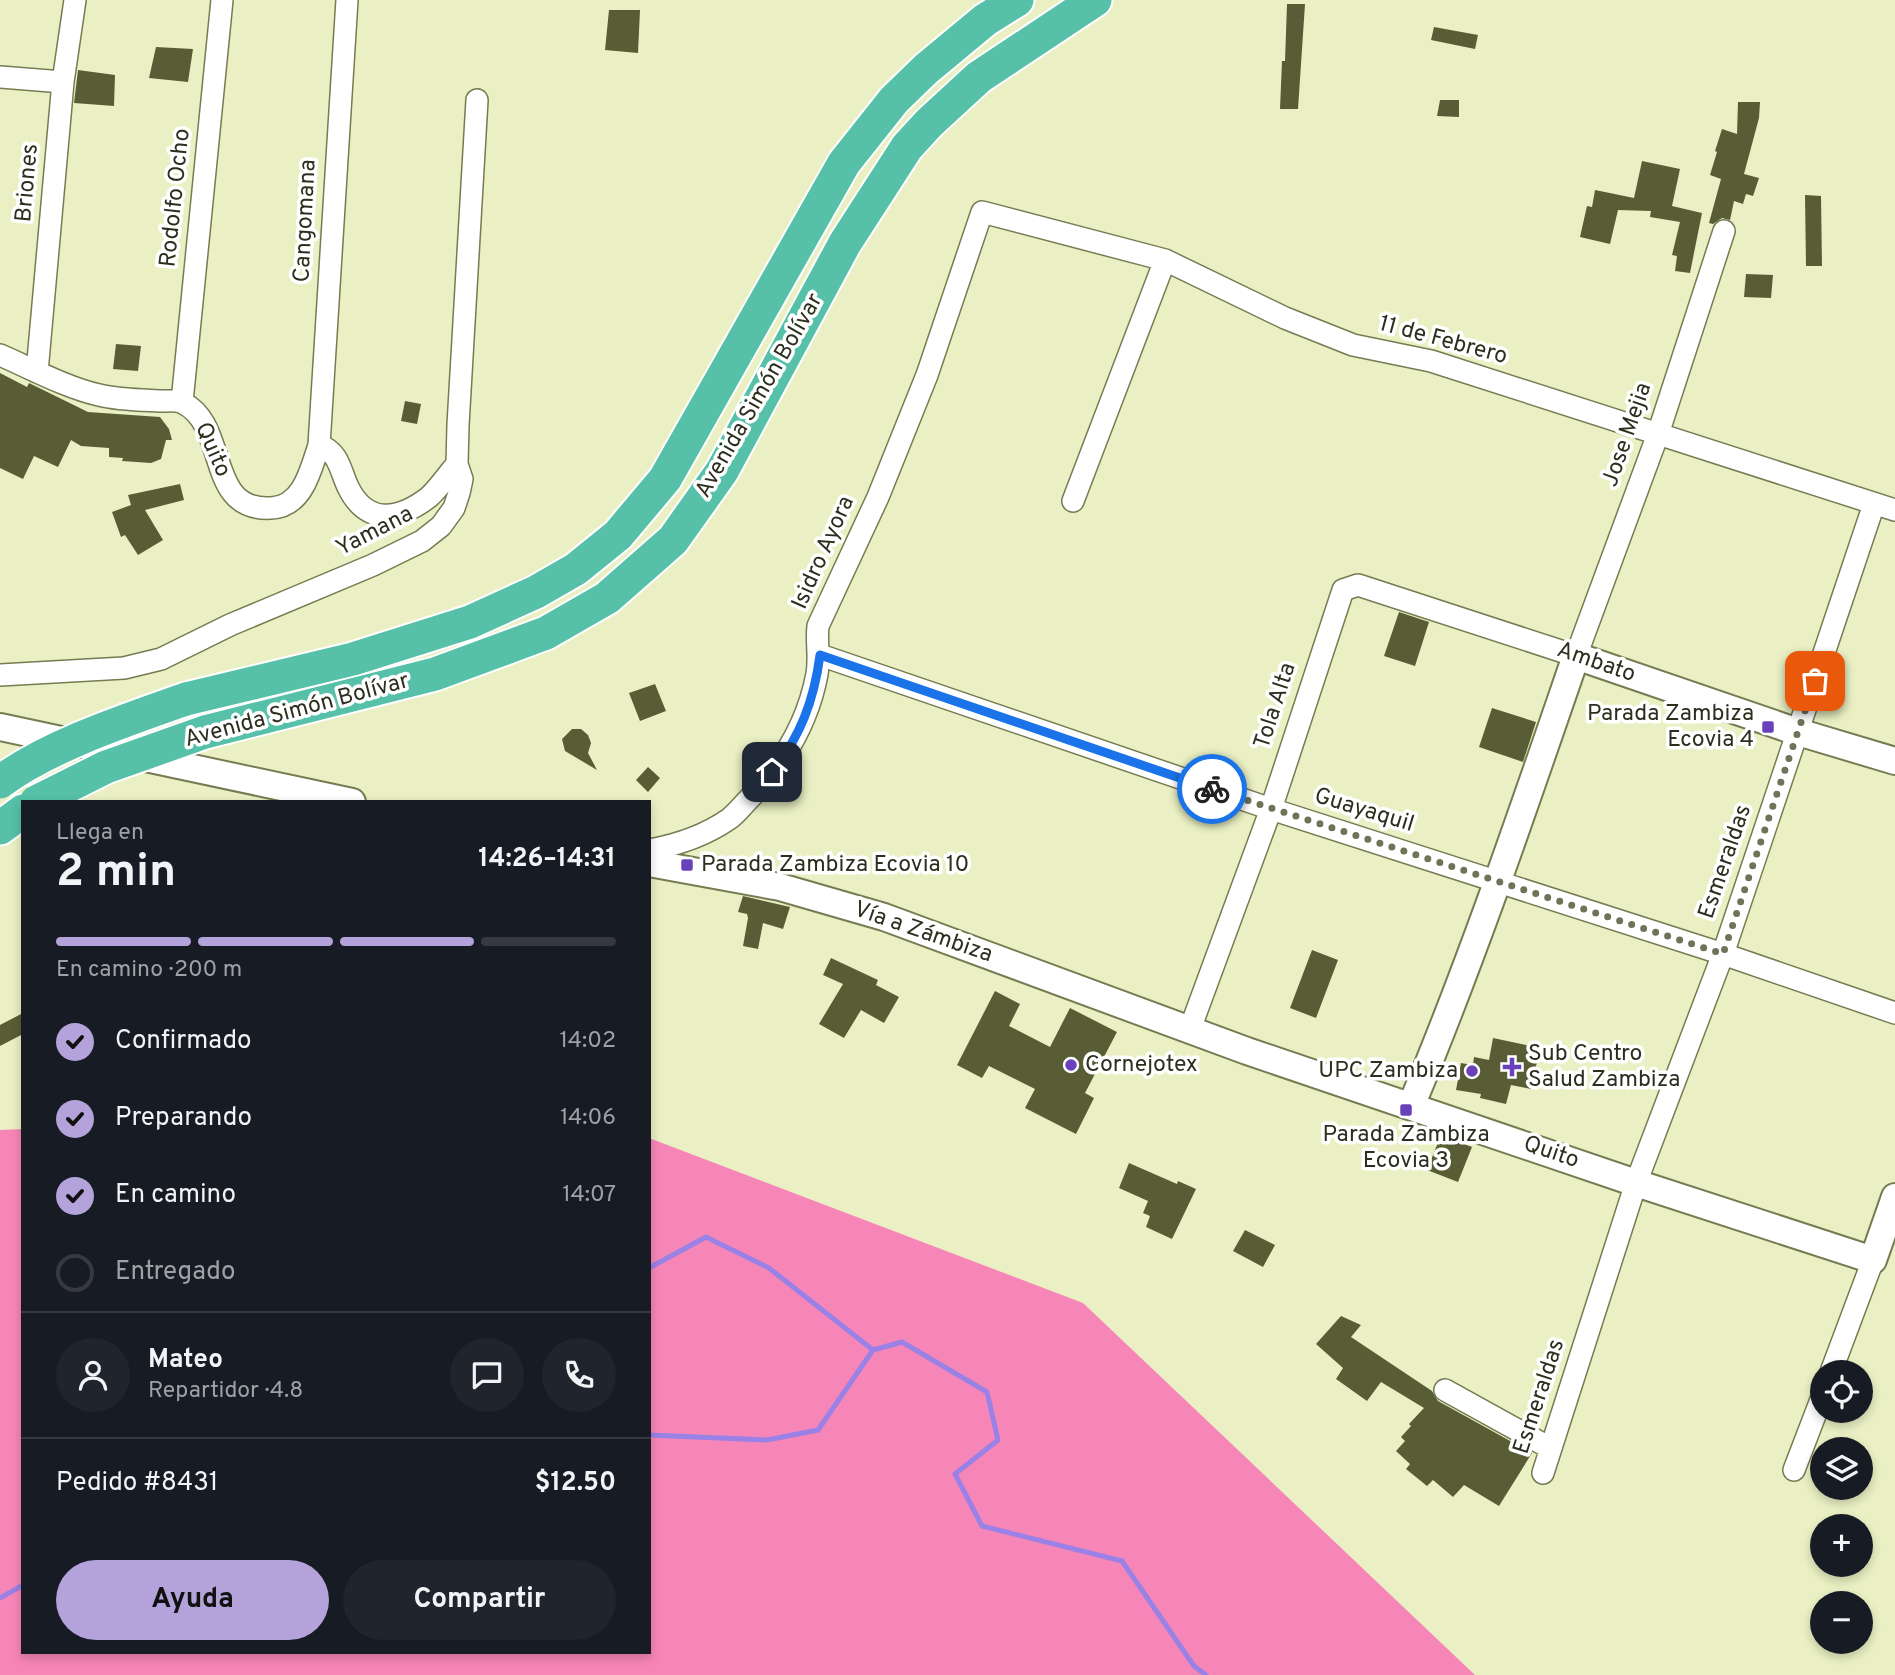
<!DOCTYPE html>
<html lang="es">
<meta charset="utf-8">
<style>
:root{--surface:#171b24;--page:#20242c;--text:#f1f3f6;--muted:#9ea1a6;--line:#363941;--accent:#b4a3db}
body{margin:0;font-family:Overpass,sans-serif;background:var(--page);color:var(--text);height:100vh;display:flex;flex-direction:column;font-size:26px;white-space:nowrap}
*{box-sizing:border-box;margin:0}
p{font-size:23px;color:var(--muted)}
.icon{flex:none;width:38px;height:38px;fill:none;stroke:currentColor;stroke-width:2;stroke-linecap:round;stroke-linejoin:round}
.map{position:relative;flex:1;overflow:hidden}
.panel{position:absolute;left:21px;top:800px;width:630px;height:854px;display:flex;flex-direction:column;background:var(--surface);border-radius:0px;box-shadow:0 4px 10px #0003}
.panel>*{flex:none}
.fabs{position:absolute;left:1810px;top:1360px;display:grid;gap:14px}
.fabs a{display:grid;place-items:center;width:63px;height:63px;border-radius:50%;background:var(--surface);box-shadow:0 4px 10px #0003;font-size:35px}
.pin{position:absolute;display:grid;place-items:center;width:60px;height:60px;color:#fff;margin:-30px;border-radius:14px;box-shadow:0 4px 10px #0006}
.courier{position:absolute;display:grid;place-items:center;width:70px;height:70px;margin:-35px;border:5px solid #1a73e8;border-radius:50%;background:#fff;color:#222;box-shadow:0 2px 9px #0007}
.head em{font-style:normal;font-weight:700}
.head div{display:flex;flex-direction:column-reverse}
.head{display:flex;align-items:center;justify-content:space-between;height:119px;padding:0 35px}
h1{font-size:46px;font-weight:700;line-height:52px}
.bar{display:grid;grid-template-columns:repeat(4,1fr);gap:10px 7px;align-content:center;height:84px;padding:0 35px}
.bar i{height:9px;border-radius:5px;background:var(--line)}
.bar .active{background:var(--accent)}
.bar p{grid-column:span 4}
.line{display:flex;align-items:center;gap:18px;padding:0 35px;border-top:2px solid var(--line)}
.line div{flex:1}
.round{display:grid;place-items:center;flex:none;width:74px;height:74px;border-radius:37px;background:var(--page)}
ol{padding:0 35px;list-style:none}
li{display:flex;align-items:center;gap:21px;height:77px}
li p{margin-inline-start:auto}
li .icon{padding:7px;border-radius:50%;background:var(--accent);color:#111;stroke-width:4}
li:last-child{color:var(--muted)}
li i{width:38px;height:38px;border:4px solid var(--line);border-radius:50%}
.button{display:flex;gap:14px;margin-top:auto;padding:14px 35px}
.button a{flex:1;height:80px;border-radius:42px;background:var(--accent);color:#111;font-size:28px;font-weight:700;line-height:80px;text-align:center}
.button a+a{background:var(--page);color:var(--text)}
.map>svg:first-child{display:block}
</style>
<div class="map">
<svg width="1895" height="1675" viewBox="0 0 1895 1675">
<rect width="100%" height="100%" fill="#eaf0c3"/>
<!-- forest -->
<path fill="#f786b8" d="M23,1129V1652H649V1138L1083,1303L1475,1675H0V1130Z"/>
<g fill="none" stroke-linecap="round" stroke-linejoin="round">
<!-- stream -->
<path stroke="#9a81e6" stroke-width="5" d="M649,1268L706,1237L769,1268L873,1350L902,1342L987,1392L998,1440L955,1474L982,1526L1122,1561L1194,1666L1206,1675
M649,1435L767,1440L818,1430L873,1350
M0,1598L23,1585"/>
</g>
<!-- building -->
<path fill="#595d35" d="M1287,4H1305L1298,109H1280L1282,61H1285Z
M609,10H640L638,53L605,50Z
M1434,27L1478,35L1475,49L1431,40Z
M156,47L193,49L188,82L149,78Z
M78,70L115,75L114,106L74,103Z
M1440,100H1459V117L1437,116Z
M1738,102H1760L1759,118L1744,174L1759,178L1753,196L1746,194L1743,204L1734,201L1730,220L1722,218L1713,224L1709,223L1721,179L1710,175L1717,152L1715,151L1722,129L1737,134Z
M1642,161L1680,169L1672,206L1702,213L1690,273L1675,271L1677,256L1672,255L1680,222L1650,217L1651,211L1618,210L1610,244L1580,237L1587,206L1592,207L1595,190L1634,198Z
M1805,195L1821,196L1822,266H1806Z
M1746,274L1773,275L1771,298L1744,297Z
M116,344L141,346L138,371L113,369Z
M0,373L27,387L29,383L88,412L160,417L169,429L172,440H166L161,459L151,463L122,461L123,458L109,457V448L81,446L71,440L58,467L34,456L23,479L0,468Z
M405,401L421,404L417,424L401,421Z
M180,484L184,500L145,510L163,540L138,555L125,535L121,537L112,512L131,505L128,495Z
M1399,612L1429,622L1415,666L1384,656Z
M655,684L666,711L640,721L629,693Z
M1492,708L1536,722L1523,762L1479,747Z
M572,729H581L588,735L591,743L588,753L597,770L565,751L562,739Z
M648,767L660,778L648,792L636,780Z
M743,896L790,907L783,929L763,923L758,949L743,946L748,918L747,914L738,912Z
M1312,950L1338,960L1316,1018L1290,1008Z
M831,958L878,980L876,985L899,997L884,1023L861,1010L844,1038L819,1024L843,984L823,975Z
M995,991L1020,1004L1009,1026L1050,1047L1070,1008L1117,1032L1085,1093L1094,1098L1076,1134L1025,1108L1035,1089L989,1066L982,1078L957,1065Z
M23,1013V1034L0,1046V1025Z
M1493,1038L1540,1048L1531,1089L1511,1085L1506,1104L1480,1098L1481,1094L1456,1090L1461,1063L1473,1065L1474,1057L1489,1060Z
M1441,1135L1472,1147L1458,1182L1427,1170Z
M1129,1163L1177,1184L1178,1181L1196,1189L1172,1239L1146,1227L1150,1216L1143,1213L1148,1201L1119,1188Z
M1245,1230L1275,1245L1263,1267L1233,1251Z
M1341,1316L1361,1325L1351,1337L1432,1391L1438,1401L1532,1453L1499,1506L1464,1485L1453,1497L1433,1480L1427,1486L1406,1469L1410,1464L1396,1451L1405,1441L1401,1437L1411,1426L1409,1424L1424,1408L1381,1382L1367,1401L1336,1379L1343,1368L1316,1344Z"/>
<g fill="none" stroke-linecap="round" stroke-linejoin="round">
<!-- minor casing -->
<g stroke="#767b52" stroke-width="24">
<path id="minor" d="M0,77L63,82
M0,355C30,368 67,388 99,395C119,400 142,400 162,401C168,401 178,400 183,403C229,425 205,512 271,508C303,507 311,469 319,445C339,452 340,470 348,487C367,526 399,520 429,497C439,488 448,474 457,464
M37,372L63,82L75,0
M182,402L222,0
M319,445L347,0
M1073,501L1165,260
M820,655L1271,809L1723,954L1895,1013
M0,675L124,668L161,659L230,625L373,565L422,541L441,526L454,508L459,493L462,479L457,464L458,425L477,100
M649,850C677,845 706,835 729,819C736,814 742,806 748,800C783,764 808,723 817,674C820,657 816,642 818,626L878,497L927,375L982,212L1165,260L1285,318L1353,345L1431,361L1895,510
M1190,1029L1271,809L1343,590L1358,585L1576,656L1658,434L1724,231
M1831,1372L1873,1260
M1445,1390L1550,1448
M1794,1470L1822,1397
M1543,1473L1636,1183L1723,954L1874,504"/>
</g>
<!-- tertiary casing -->
<g stroke="#767b52" stroke-width="30">
<path id="tertiary" d="M0,727L352,802
M649,863L780,887L884,917L1247,1051L1636,1183L1873,1260L1895,1197
M1411,1106C1473,958 1524,807 1576,656L1798,732L1895,761"/>
</g>
<!-- trunk casing -->
<g stroke="#fff" stroke-width="37">
<path id="trunk" d="M186,699L353,659L470,622L536,592L576,569L618,535L665,479L844,163L894,100L926,69L985,20L1017,0
M205,732L435,674L546,633L607,598L673,540L722,471L845,243L907,147L929,123L979,77L1095,0
M0,828L23,811"/>
</g>
<!-- minor -->
<use href="#minor" stroke="#fff" stroke-width="21"/>
<!-- tertiary -->
<use href="#tertiary" stroke="#fff" stroke-width="26"/>
<!-- trunk -->
<use href="#trunk" stroke="#56c0a8" stroke-width="33"/>
<!-- trunk-bridge casing -->
<g stroke="#fff" stroke-width="37" stroke-linecap="butt">
<path id="trunk-bridge" d="M0,782C50,745 127,720 186,699
M36,802L106,767L205,732"/>
</g>
<!-- trunk-bridge -->
<use href="#trunk-bridge" stroke="#56c0a8" stroke-width="33"/>
</g>
<g fill="none" stroke-linecap="round" stroke-linejoin="round">
<!-- done -->
<path stroke="#6f7358" stroke-width="7" stroke-dasharray="0 12.6" d="M1212,789L1723,954L1815,681"/>
<!-- route -->
<path stroke="#1a73e8" stroke-width="9" d="M772,772C800,737 814,701 820,655L1212,789"/>
</g>
<!-- markers -->
<g fill="#6942bb" stroke="#fff" stroke-width="2.5">
<rect x="1761" y="720" width="14" height="14" rx="3.5"/>
<rect x="680" y="858" width="14" height="14" rx="3.5"/>
<circle cx="1071" cy="1065" r="7"/>
<path d="M1508.5 1056.5h7v7h7v7h-7v7h-7v-7h-7v-7h7z"/>
<circle cx="1472" cy="1071" r="7"/>
<rect x="1399" y="1103" width="14" height="14" rx="3.5"/>
</g>
<g text-anchor="middle" dominant-baseline="central" stroke-width="7" stroke-linejoin="round" paint-order="stroke">
<!-- street labels -->
<g font-size="23" fill="#2d2f1e" stroke="#fff">
<text transform="translate(28 183) rotate(-85)">Briones</text>
<text transform="translate(176 198) rotate(-84)">Rodolfo Ocho</text>
<text transform="translate(306 221) rotate(-87)">Cangomana</text>
<text transform="translate(1443 341) rotate(15)">11 de Febrero</text>
<text transform="translate(760 396) rotate(-60)">Avenida Simón Bolívar</text>
<text transform="translate(1628 435) rotate(-71)">Jose Mejia</text>
<text transform="translate(212 450) rotate(66)">Quito</text>
<text transform="translate(375 532) rotate(-27)">Yamana</text>
<text transform="translate(824 553) rotate(-66)">Isidro Ayora</text>
<text transform="translate(1596 663) rotate(19)">Ambato</text>
<text transform="translate(1276 706) rotate(-72)">Tola Alta</text>
<text transform="translate(297 711) rotate(-15)">Avenida Simón Bolívar</text>
<text transform="translate(1364 811) rotate(17)">Guayaquil</text>
<text transform="translate(1726 862) rotate(-71)">Esmeraldas</text>
<text transform="translate(923 933) rotate(19)">Vía a Zámbiza</text>
<text transform="translate(1551 1153) rotate(19)">Quito</text>
<text transform="translate(1540 1397) rotate(-72)">Esmeraldas</text>
</g>
<!-- poi labels -->
<g font-size="23" fill="#2d2f1e" stroke="#fff" text-anchor="start">
<text x="1754" y="714" text-anchor="end">Parada Zambiza<tspan x="1754" dy="26">Ecovia 4</tspan></text>
<text x="701" y="865">Parada Zambiza Ecovia 10</text>
<text x="1528" y="1054">Sub Centro<tspan x="1528" dy="26">Salud Zambiza</tspan></text>
<text x="1085" y="1065">Cornejotex</text>
<text x="1458" y="1071" text-anchor="end">UPC Zambiza</text>
<text x="1406" y="1135" text-anchor="middle">Parada Zambiza<tspan x="1406" dy="26">Ecovia 3</tspan></text>
</g>
</g>
</svg>
<div class="fabs">
<a><svg class="icon" aria-label="locate" viewBox="0 0 24 24"><circle cx="12" cy="12" r="6"/><path d="M12 2v4M12 18v4M2 12h4M18 12h4"/></svg></a>
<a><svg class="icon" aria-label="layers" viewBox="0 0 24 24"><path d="M12 4l9 5-9 5-9-5zM3 14l9 5 9-5"/></svg></a>
<a>+</a>
<a>−</a>
</div>
<div class="pin" style="left:1815px;top:681px;background:#ea580c"><svg class="icon" aria-label="bag" viewBox="0 0 24 24"><path d="M5 8h14l-1 12H6zM9 8a3 3 0 0 1 6 0"/></svg></div>
<div class="pin" style="left:772px;top:772px;background:#1f2937"><svg class="icon" aria-label="home" viewBox="0 0 24 24"><path d="M3 11l9-7 9 7M6 9v11h12V9"/></svg></div>
<div class="courier" style="left:1212px;top:789px"><svg class="icon" aria-label="bike" viewBox="0 0 24 24"><circle cx="6" cy="16" r="4"/><circle cx="18" cy="16" r="4"/><path d="M6 16l4-8h5l3 8M10 8l3 8H6M13 5h3"/></svg></div>
<section class="panel">
<div class="head"><div><h1>2 min</h1><p>Llega en</p></div><em>14:26–14:31</em></div>
<div class="bar"><i class="active"></i><i class="active"></i><i class="active"></i><i></i><p>En camino · 200 m</p></div>
<ol>
<li><svg class="icon" aria-label="check" viewBox="0 0 24 24"><path d="M5 12l5 5 9-10"/></svg>Confirmado<p>14:02</p></li>
<li><svg class="icon" aria-label="check" viewBox="0 0 24 24"><path d="M5 12l5 5 9-10"/></svg>Preparando<p>14:06</p></li>
<li><svg class="icon" aria-label="check" viewBox="0 0 24 24"><path d="M5 12l5 5 9-10"/></svg>En camino<p>14:07</p></li>
<li><i></i>Entregado</li>
</ol>
<div class="line" style="height:126px"><a class="round"><svg class="icon" aria-label="person" viewBox="0 0 24 24"><circle cx="12" cy="8" r="4"/><path d="M4 21q1-7 8-7t8 7"/></svg></a><div><b>Mateo</b><p>Repartidor · 4.8</p></div><a class="round"><svg class="icon" aria-label="chat" viewBox="0 0 24 24"><path d="M4 5h16v11H9l-5 4z"/></svg></a><a class="round"><svg class="icon" aria-label="phone" viewBox="0 0 24 24"><path d="M5 4h4l2 5-3 2q2 4 5 5l2-3 5 2v4C11 20 4 13 5 4z"/></svg></a></div>
<div class="line" style="height:91px"><div>Pedido #8431</div><b>$12.50</b></div>
<div class="button"><a>Ayuda</a><a>Compartir</a></div>
</section>
</div>
